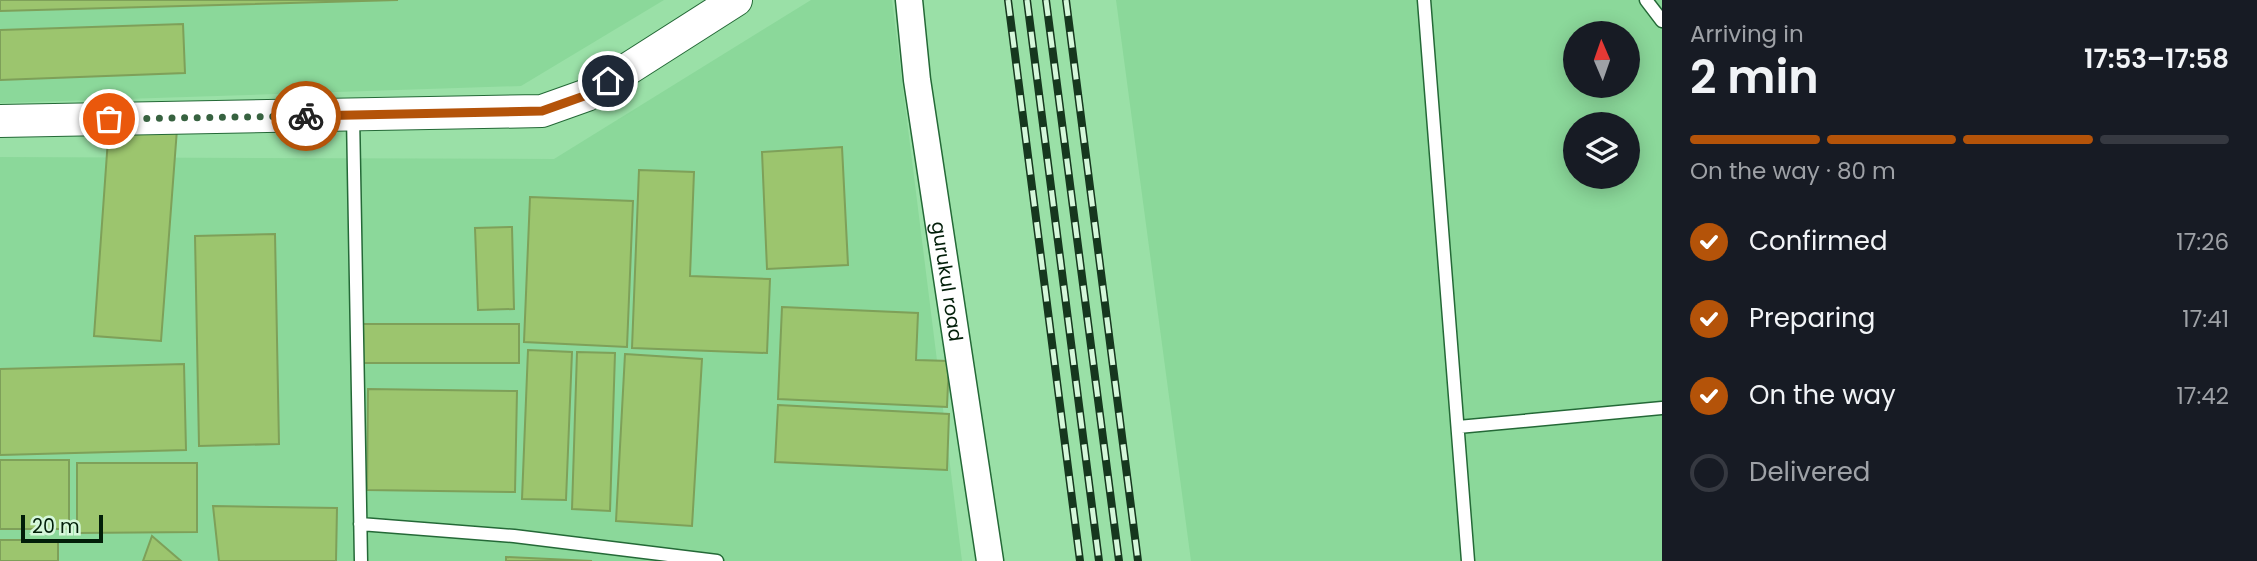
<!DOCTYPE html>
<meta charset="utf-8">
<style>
:root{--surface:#171b24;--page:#20242c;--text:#f1f3f6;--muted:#9ea1a6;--line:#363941;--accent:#b45309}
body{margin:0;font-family:Poppins,sans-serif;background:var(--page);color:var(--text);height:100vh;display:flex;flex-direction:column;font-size:26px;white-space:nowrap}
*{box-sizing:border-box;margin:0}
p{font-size:23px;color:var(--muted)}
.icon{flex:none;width:38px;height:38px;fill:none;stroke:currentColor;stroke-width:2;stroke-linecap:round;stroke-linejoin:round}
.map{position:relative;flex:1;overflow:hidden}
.drawer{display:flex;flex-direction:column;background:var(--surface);width:595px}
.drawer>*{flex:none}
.needle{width:46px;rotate:358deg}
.tools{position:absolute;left:1563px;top:21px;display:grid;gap:14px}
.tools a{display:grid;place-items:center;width:77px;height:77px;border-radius:50%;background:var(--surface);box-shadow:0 4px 18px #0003;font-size:35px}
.scale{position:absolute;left:21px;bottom:18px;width:82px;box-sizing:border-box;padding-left:7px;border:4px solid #021e09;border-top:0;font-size:19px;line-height:24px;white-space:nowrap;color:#021e09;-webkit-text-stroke:5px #d5f7da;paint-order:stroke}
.pin{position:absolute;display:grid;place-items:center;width:60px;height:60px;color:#fff;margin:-30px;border:4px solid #fff;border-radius:50%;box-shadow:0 2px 7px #0007}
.courier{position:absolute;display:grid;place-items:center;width:70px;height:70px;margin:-35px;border:5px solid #b45309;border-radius:50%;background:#fff;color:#222;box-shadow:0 2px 9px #0007}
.headline em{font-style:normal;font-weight:600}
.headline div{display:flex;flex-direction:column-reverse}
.headline{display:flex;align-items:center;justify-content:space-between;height:119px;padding:0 28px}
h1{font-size:46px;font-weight:600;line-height:52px}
.bar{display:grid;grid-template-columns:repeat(4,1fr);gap:10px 7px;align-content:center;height:84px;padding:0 28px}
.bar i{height:9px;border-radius:5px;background:var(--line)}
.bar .on{background:var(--accent)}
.bar p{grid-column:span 4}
ol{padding:0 28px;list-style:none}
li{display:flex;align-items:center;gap:21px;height:77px}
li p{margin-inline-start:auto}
li .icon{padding:7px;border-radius:50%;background:var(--accent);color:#fff;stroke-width:4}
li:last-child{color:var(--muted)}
li i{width:38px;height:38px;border:4px solid var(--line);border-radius:50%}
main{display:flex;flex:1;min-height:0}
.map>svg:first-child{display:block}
</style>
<main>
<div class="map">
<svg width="1662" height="561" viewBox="0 0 1662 561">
<rect width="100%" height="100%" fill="#9ae0a7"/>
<!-- built -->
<path fill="#8bd89a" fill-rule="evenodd" d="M0,0H664L521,86L0,103Z
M811,0H892L962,561H0V157L554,159Z
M1116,0H1662V561H1191ZM1575,33H1628V86H1575ZM1575,124H1628V177H1575Z"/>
<!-- building -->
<path fill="#9cc56e" stroke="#7ea059" stroke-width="2" d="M0,0H398L0,11Z
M183,24L185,73L0,80V30Z
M109,125L177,129L161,341L94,336Z
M842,147L848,265L767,269L762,152Z
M639,170L694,172L690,276L770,279L767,353L632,348Z
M530,197L633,201L627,347L524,342Z
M512,227L514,309L478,310L475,228Z
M275,234L279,444L199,446L195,236Z
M782,307L918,313L916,360L949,361L947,407L778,399Z
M363,324H519V363H363Z
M528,350L572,352L566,500L522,499Z
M577,352L615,353L610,511L572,509Z
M625,354L702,359L692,526L616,521Z
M184,364L186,450L0,455V369Z
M368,389L517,391L515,492L367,490Z
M778,405L949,414L947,470L775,462Z
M0,460H69V529H0Z
M77,463H197V532L77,533Z
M213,506L337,508L336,561H219Z
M152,536L181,561H143Z
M0,540H58V561H0Z
M506,557L592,561H506Z"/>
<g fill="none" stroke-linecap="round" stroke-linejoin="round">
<!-- service casing -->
<g stroke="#246937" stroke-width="15">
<path id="service" d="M1424,0L1468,561
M1646,0L1662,21
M353,115L361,561
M1458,427L1662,408
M360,524L514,536L717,561"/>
</g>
<!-- minor casing -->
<g stroke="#246937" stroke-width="29">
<g id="minor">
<path id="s1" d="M909,0L917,80L990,561"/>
</g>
</g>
<!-- tertiary casing -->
<g stroke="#246937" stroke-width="34">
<path id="tertiary" d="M0,121L542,111L587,95L736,0"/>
</g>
<!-- service -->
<use href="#service" stroke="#fff" stroke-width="12"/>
<!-- minor -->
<use href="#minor" stroke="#fff" stroke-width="26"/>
<!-- tertiary -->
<use href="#tertiary" stroke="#fff" stroke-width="32"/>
<!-- rail casing -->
<g stroke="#16371e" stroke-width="8">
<path id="rail" d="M1008,0L1080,561
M1027,0L1099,561
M1046,0L1119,561
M1066,0L1138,561"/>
</g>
<!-- rail -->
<use href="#rail" stroke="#d5f7da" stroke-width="5" stroke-dasharray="16" stroke-linecap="butt"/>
</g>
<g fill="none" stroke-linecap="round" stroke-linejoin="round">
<!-- done -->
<path stroke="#376240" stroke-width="7" stroke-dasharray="0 12.6" d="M109,119L306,116"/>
<!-- route -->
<path stroke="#b45309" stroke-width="9" d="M306,116L542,111L587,95L608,81"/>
</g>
<g text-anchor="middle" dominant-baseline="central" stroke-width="5" stroke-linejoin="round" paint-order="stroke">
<!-- street labels -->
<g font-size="19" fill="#021e09" stroke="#d5f7da">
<text stroke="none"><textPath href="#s1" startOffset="284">gurukul road</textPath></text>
</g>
</g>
</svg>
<div class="tools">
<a><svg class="needle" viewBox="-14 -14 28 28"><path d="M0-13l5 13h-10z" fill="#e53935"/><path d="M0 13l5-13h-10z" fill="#9ea1a6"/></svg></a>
<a><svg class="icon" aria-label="layers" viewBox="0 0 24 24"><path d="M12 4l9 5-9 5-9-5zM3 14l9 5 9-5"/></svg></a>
</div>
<div class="scale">20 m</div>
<div class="pin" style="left:109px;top:119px;background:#ea580c"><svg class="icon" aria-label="bag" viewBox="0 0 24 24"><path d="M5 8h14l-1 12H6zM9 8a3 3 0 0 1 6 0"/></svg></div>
<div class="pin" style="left:608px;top:81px;background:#1f2937"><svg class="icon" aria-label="home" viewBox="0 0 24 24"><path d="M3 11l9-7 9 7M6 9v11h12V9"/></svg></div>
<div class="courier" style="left:306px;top:116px"><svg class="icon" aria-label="bike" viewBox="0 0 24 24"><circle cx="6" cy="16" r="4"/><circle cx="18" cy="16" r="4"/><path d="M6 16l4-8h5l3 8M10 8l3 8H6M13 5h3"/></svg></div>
</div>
<section class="drawer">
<div class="headline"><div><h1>2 min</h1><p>Arriving in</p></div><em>17:53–17:58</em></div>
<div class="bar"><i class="on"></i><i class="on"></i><i class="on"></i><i></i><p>On the way · 80 m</p></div>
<ol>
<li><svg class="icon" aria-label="check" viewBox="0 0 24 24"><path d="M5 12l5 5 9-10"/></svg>Confirmed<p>17:26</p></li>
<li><svg class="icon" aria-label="check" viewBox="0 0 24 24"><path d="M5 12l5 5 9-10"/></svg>Preparing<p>17:41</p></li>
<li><svg class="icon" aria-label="check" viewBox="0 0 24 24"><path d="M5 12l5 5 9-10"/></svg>On the way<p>17:42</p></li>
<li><i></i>Delivered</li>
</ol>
</section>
</main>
